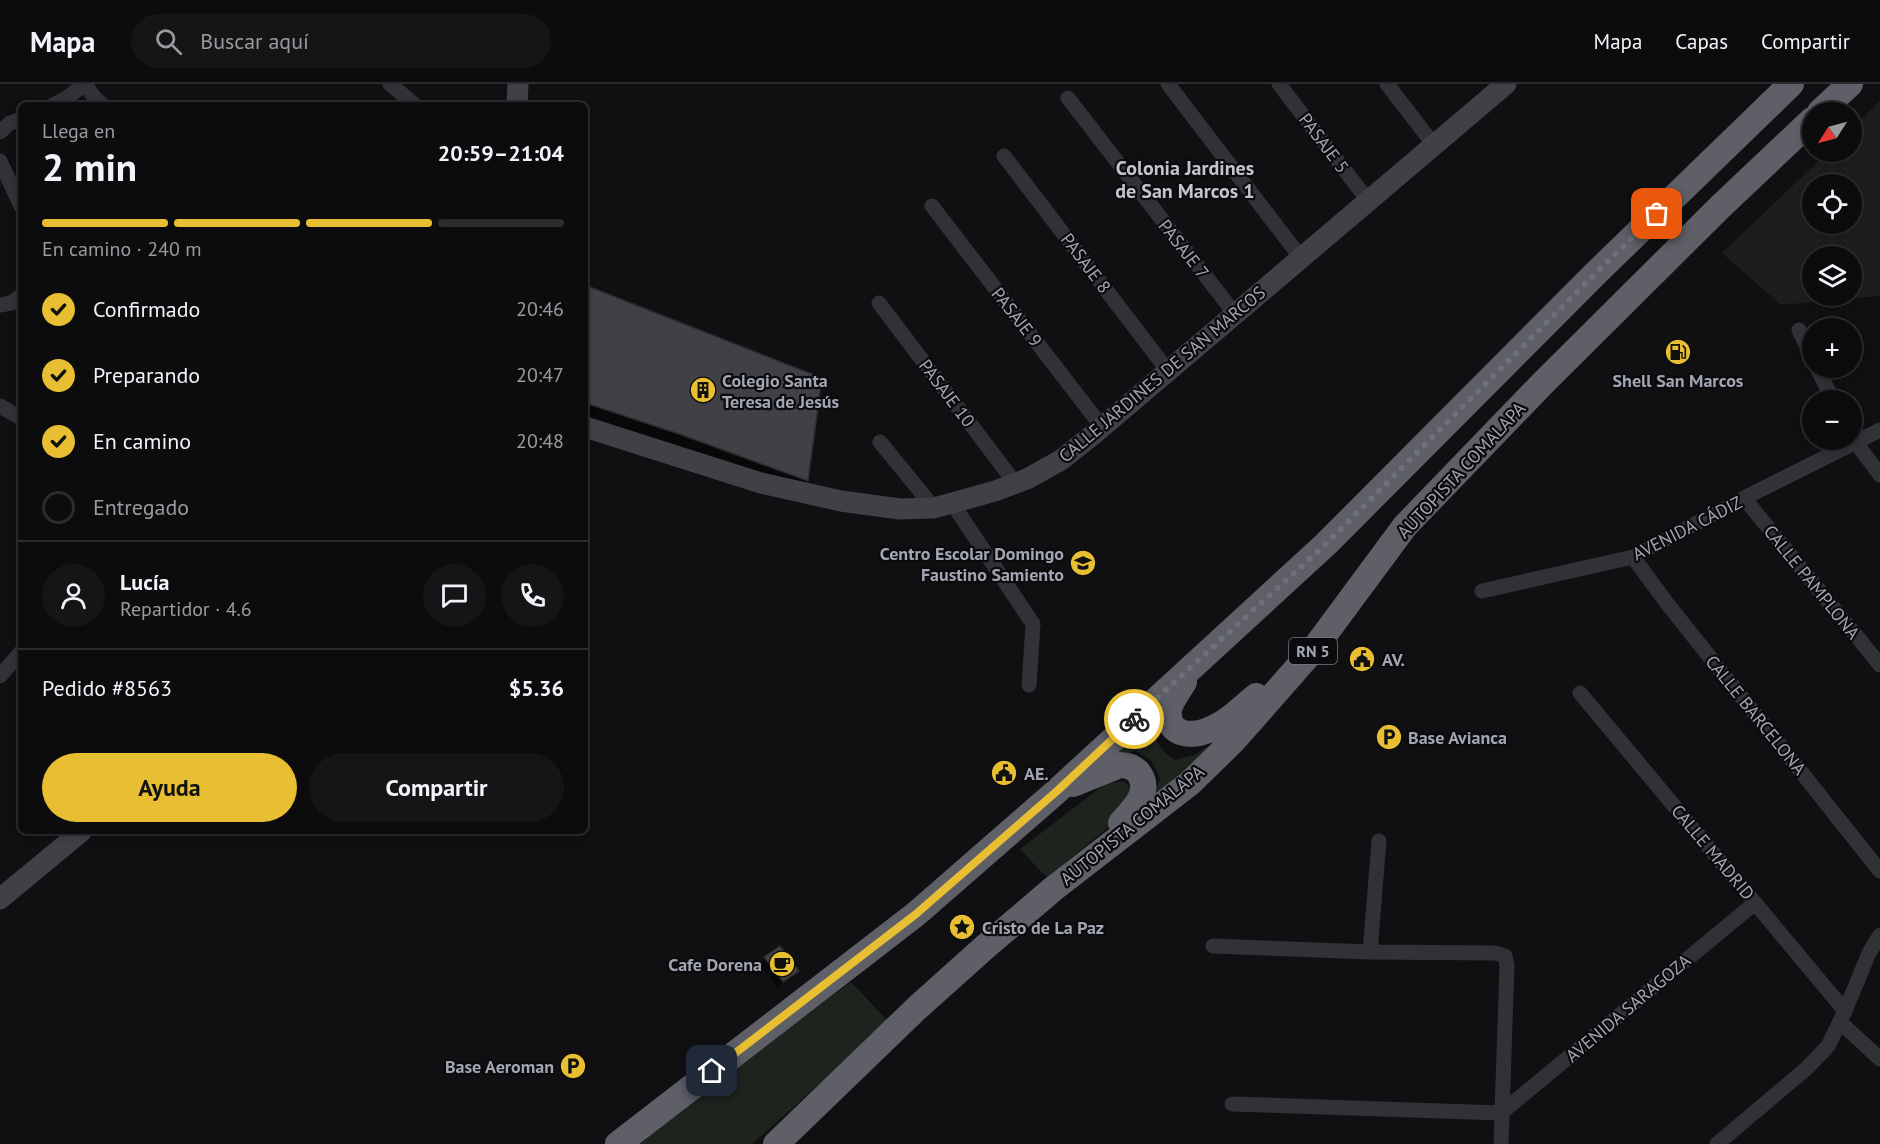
<!DOCTYPE html>
<html lang="es">
<meta charset="utf-8">
<style>
:root{--surface:#0c0c0e;--page:#151517;--text:#f1f3f6;--muted:#9a9b9e;--line:#2c2c2e;--accent:#e8be32}
body{margin:0;font-family:"PT Sans",sans-serif;background:var(--page);color:var(--text);height:100vh;display:flex;flex-direction:column;font-size:22px;white-space:nowrap}
*{box-sizing:border-box;margin:0}
p{font-size:20px;color:var(--muted)}
.icon{flex:none;width:33px;height:33px;fill:none;stroke:currentColor;stroke-width:2;stroke-linecap:round;stroke-linejoin:round}
.map{position:relative;flex:1;overflow:hidden}
.details{position:absolute;left:18px;top:18px;width:570px;height:732px;display:flex;flex-direction:column;background:var(--surface);border-radius:9px;box-shadow:0 3px 9px #0003,0 0 0 2px var(--line)}
.details>*{flex:none}
.needle{width:39px;rotate:234deg}
.buttons{position:absolute;left:1802px;top:18px;display:grid;gap:12px}
.buttons a{display:grid;place-items:center;width:60px;height:60px;border-radius:50%;background:var(--surface);box-shadow:0 3px 9px #0003,0 0 0 2px var(--line);font-size:30px}
.pin{position:absolute;display:grid;place-items:center;width:51px;height:51px;color:#fff;margin:-26px;border-radius:12px;box-shadow:0 3px 9px #0006}
.courier{position:absolute;display:grid;place-items:center;width:60px;height:60px;margin:-30px;border:4px solid #e8be32;border-radius:50%;background:#fff;color:#222;box-shadow:0 2px 8px #0007}
.headline em{font-style:normal;font-weight:700}
.headline div{display:flex;flex-direction:column-reverse}
.headline{display:flex;align-items:center;justify-content:space-between;height:102px;padding:0 24px}
h1{font-size:39px;font-weight:700;line-height:45px}
.bar{display:grid;grid-template-columns:repeat(4,1fr);gap:9px 6px;align-content:center;height:72px;padding:0 24px}
.bar i{height:8px;border-radius:4px;background:var(--line)}
.bar .selected{background:var(--accent)}
.bar p{grid-column:span 4}
.line{display:flex;align-items:center;gap:15px;padding:0 24px;border-top:2px solid var(--line)}
.line div{flex:1}
.round{display:grid;place-items:center;flex:none;width:63px;height:63px;border-radius:32px;background:var(--page)}
ol{padding:0 24px;list-style:none}
li{display:flex;align-items:center;gap:18px;height:66px}
li p{margin-inline-start:auto}
li .icon{padding:6px;border-radius:50%;background:var(--accent);color:#111;stroke-width:4}
li:last-child{color:var(--muted)}
li i{width:33px;height:33px;border:3px solid var(--line);border-radius:50%}
.primary-button{display:flex;gap:12px;margin-top:auto;padding:12px 24px}
.primary-button a{flex:1;height:69px;border-radius:36px;background:var(--accent);color:#111;font-size:24px;font-weight:700;line-height:69px;text-align:center}
.primary-button a+a{background:var(--page);color:var(--text)}
header{display:flex;align-items:center;gap:36px;box-sizing:border-box;height:84px;padding:0 30px;background:var(--surface);border-bottom:2px solid var(--line)}
header strong{font-size:28px}
nav{display:flex;gap:33px;margin-inline-start:auto;font-size:21px}
.search{width:420px;height:54px;background:var(--page);display:flex;align-items:center;gap:15px;box-sizing:border-box;padding:0 21px;border-radius:33px;color:var(--muted);font-size:22px}
.map>svg:first-child{display:block}
</style>
<header>
<strong>Mapa</strong>
<div class="search"><svg class="icon" aria-label="search" viewBox="0 0 24 24"><circle cx="10" cy="10" r="6"/><path d="M15 15l6 6"/></svg>Buscar aquí</div>
<nav><a>Mapa</a><a>Capas</a><a>Compartir</a></nav>
</header>
<div class="map">
<svg width="1880" height="1060" viewBox="0 0 1880 1060">
<rect width="100%" height="100%" fill="#101012"/>
<!-- built -->
<path fill="#1d1c1e" fill-rule="evenodd" d="M1880,17V212L1781,221L1722,169L1828,68H1851V45ZM1812,100H1851V140H1812ZM1812,172H1851V212H1812Z"/>
<!-- green -->
<path fill="#1d241e" d="M1164,619C1150,645 1150,659 1175,676L1194,671L1225,653L1151,722L1160,694L1151,676L1136,667L1109,674Z
M1124,697L1133,707L1111,741L1047,794L1020,765L1105,700Z
M851,898L889,938L752,1060H640L708,1004Z"/>
<!-- shadow -->
<path fill="#0007" d="M585,202L807,396L798,405L672,360L585,331Z
M765,874L791,892L777,903L760,880Z"/>
<!-- building -->
<path fill="#404045" stroke="#2b2a2e" stroke-width="1.5" d="M585,201L822,294L808,397L682,351L585,319Z
M780,862L799,887L783,898L764,873Z"/>
<g fill="none" stroke-linecap="round" stroke-linejoin="round">
<!-- street -->
<path stroke="#313236" stroke-width="15" d="M390,0L415,21
M1168,0L1301,174
M1279,0L1369,118
M1387,0L1434,61
M1068,14L1235,230
M53,21L65,15L85,0L94,13L103,21
M0,48L10,39L21,35
M1004,72L1168,287
M0,77L21,122
M932,122L1102,343
M879,219L1015,399
M0,221L11,219L21,212
M1799,246L1812,273
M1817,284L1833,316
M0,322L21,334
M1851,352L1880,391
M880,358L934,424
M1744,414L1880,581
M952,419L1033,540L1029,601
M1633,473L1666,518L1880,787
M1482,507L1633,473L1744,414L1880,346
M0,592L21,568
M1580,609L1845,927
M1213,862L1370,868L1496,869L1505,872L1507,882L1501,1060
M1370,868L1379,757
M1840,938L1880,975
M1232,1020L1501,1029L1755,819
M1717,1060L1807,984L1828,962L1845,927L1869,869L1880,851"/>
<!-- secondary -->
<path stroke="#404146" stroke-width="21" d="M517,21L518,0
M585,343L761,399L841,417L900,425L934,424L995,407L1027,395L1061,376L1095,349L1506,0
M0,815L82,747"/>
<!-- highway -->
<path stroke="#5e5f67" stroke-width="26" d="M1820,28L1850,0
M1184,598C1179,607 1170,617 1169,627C1167,653 1194,653 1211,645C1228,638 1242,624 1256,612
M1073,700L1120,681C1127,681 1133,683 1138,688C1153,707 1133,726 1121,739
M618,1060L916,830L1057,707L1326,460L1597,188L1791,0
M776,1060L917,924L985,863L1053,805L1190,699L1234,656L1314,565L1405,442L1542,300L1720,123L1812,36"/>
</g>
<g fill="none" stroke-linecap="round" stroke-linejoin="round">
<!-- done -->
<path stroke="#6f717a" stroke-width="6" stroke-dasharray="0 10.8" d="M1134,635L1326,460L1597,188L1657,130"/>
<!-- route -->
<path stroke="#e8be32" stroke-width="8" d="M712,987L916,830L1057,707L1134,635"/>
</g>
<!-- icons -->
<defs>
<g id="fuel-disc" transform="scale(1.35)"><circle r="9.5" fill="#e8be32" stroke="#0b0b0d"/><path d="M-5.5-6h7V0h2V4h1.3V-2.5L3-4.5l.8-.8L6-3V5H2.5V1h-1V6h-7ZM-4.2-4.7v3.2H.2V-4.7Z" fill="#111"/></g>
<g id="building-disc" transform="scale(1.35)"><circle r="9.5" fill="#e8be32" stroke="#0b0b0d"/><path d="M-4-6H4V6H1V3H-1V6H-4ZM-2.5-4.3h1.7v1.8h-1.7ZM.8-4.3h1.7v1.8H.8ZM-2.5-1h1.7V.8h-1.7ZM.8-1h1.7V.8H.8Z" fill="#111"/></g>
<g id="school-disc" transform="scale(1.35)"><circle r="9.5" fill="#e8be32" stroke="#0b0b0d"/><path d="M0-5L7-2L0 1L-7-2ZM-4 1L0 2.5L4 1V4Q0 6-4 4Z" fill="#111"/></g>
<g id="civic-disc" transform="scale(1.35)"><circle r="9.5" fill="#e8be32" stroke="#0b0b0d"/><path d="M-.6-6.5H3V-4.5H.6V-3L4-1V1h2V6H-6V1h2V-1L-.6-3ZM-1.2 2.5V6h2.4V2.5Z" fill="#111"/></g>
<g id="parking-disc" transform="scale(1.35)"><circle r="9.5" fill="#e8be32" stroke="#0b0b0d"/><path d="M-3.5-5.5H1a3.5 3.5 0 0 1 0 7H-1V5.5H-3.5ZM-1-3.4V-.6H.8a1.4 1.4 0 0 0 0-2.8Z" fill="#111"/></g>
<g id="sight-disc" transform="scale(1.35)"><circle r="9.5" fill="#e8be32" stroke="#0b0b0d"/><path d="M0-6L1.8-2.2L6-1.7L2.9 1.2L3.7 5.4L0 3.3L-3.7 5.4L-2.9 1.2L-6-1.7L-1.8-2.2Z" fill="#111"/></g>
<g id="cafe-disc" transform="scale(1.35)"><circle r="9.5" fill="#e8be32" stroke="#0b0b0d"/><path d="M-5.5-4.5H6V0H3Q3 3.5 0 3.5H-2.5Q-5.5 3.5-5.5 0ZM3-3.2v2h1.7v-2ZM-6 4.5H4V6H-6Z" fill="#111"/></g>
</defs>
<g fill-rule="evenodd">
<use href="#fuel-disc" x="1678" y="268"/>
<use href="#building-disc" x="703" y="306"/>
<use href="#school-disc" x="1083" y="479"/>
<use href="#civic-disc" x="1362" y="575"/>
<use href="#parking-disc" x="1389" y="653"/>
<use href="#civic-disc" x="1004" y="689"/>
<use href="#sight-disc" x="962" y="843"/>
<use href="#cafe-disc" x="782" y="880"/>
<use href="#parking-disc" x="573" y="982"/>
</g>
<g text-anchor="middle" dominant-baseline="central" stroke-width="4.5" stroke-linejoin="round" paint-order="stroke">
<!-- shield labels -->
<rect fill="#0b0b0d" stroke="#757780" stroke-width="1.5" x="1289" y="554" width="48" height="26" rx="4.5"/>
<g font-size="16" font-weight="bold" fill="#a2a5b2">
<text x="1313" y="567">RN 5</text>
</g>
<!-- street labels -->
<g font-size="18" fill="#a2a5b2" stroke="#0b0b0d">
<text transform="translate(1324 59) rotate(53)">PASAJE 5</text>
<text transform="translate(1184 165) rotate(52)">PASAJE 7</text>
<text transform="translate(1086 179) rotate(53)">PASAJE 8</text>
<text transform="translate(1017 233) rotate(52)">PASAJE 9</text>
<text transform="translate(1162 290) rotate(-40)">CALLE JARDINES DE SAN MARCOS</text>
<text transform="translate(947 309) rotate(53)">PASAJE 10</text>
<text transform="translate(1461 386) rotate(-47)">AUTOPISTA COMALAPA</text>
<text transform="translate(1687 444) rotate(-27)">AVENIDA CÁDIZ</text>
<text transform="translate(1812 498) rotate(51)">CALLE PAMPLONA</text>
<text transform="translate(1756 631) rotate(51)">CALLE BARCELONA</text>
<text transform="translate(1132 741) rotate(-39)">AUTOPISTA COMALAPA</text>
<text transform="translate(1713 768) rotate(50)">CALLE MADRID</text>
<text transform="translate(1628 924) rotate(-40)">AVENIDA SARAGOZA</text>
</g>
<!-- poi labels -->
<g font-size="18" font-weight="bold" fill="#a2a5b2" stroke="#0b0b0d" text-anchor="start">
<text x="722" y="296">Colegio Santa<tspan x="722" dy="21">Teresa de Jesús</tspan></text>
<text x="1678" y="296" text-anchor="middle">Shell San Marcos</text>
<text x="1064" y="469" text-anchor="end">Centro Escolar Domingo<tspan x="1064" dy="21">Faustino Samiento</tspan></text>
<text x="1382" y="575">AV.</text>
<text x="1408" y="653">Base Avianca</text>
<text x="1024" y="689">AE.</text>
<text x="982" y="843">Cristo de La Paz</text>
<text x="762" y="880" text-anchor="end">Cafe Dorena</text>
<text x="554" y="982" text-anchor="end">Base Aeroman</text>
</g>
<!-- neighbourhood labels -->
<g font-size="20" font-weight="bold" fill="#c3c5ce" stroke="#0b0b0d">
<text x="1185" y="84">Colonia Jardines<tspan x="1185" dy="23">de San Marcos 1</tspan></text>
</g>
</g>
</svg>
<div class="buttons">
<a><svg class="needle" viewBox="-14 -14 28 28"><path d="M0-13l5 13h-10z" fill="#e53935"/><path d="M0 13l5-13h-10z" fill="#9a9b9e"/></svg></a>
<a><svg class="icon" aria-label="locate" viewBox="0 0 24 24"><circle cx="12" cy="12" r="6"/><path d="M12 2v4M12 18v4M2 12h4M18 12h4"/></svg></a>
<a><svg class="icon" aria-label="layers" viewBox="0 0 24 24"><path d="M12 4l9 5-9 5-9-5zM3 14l9 5 9-5"/></svg></a>
<a>+</a>
<a>−</a>
</div>
<div class="pin" style="left:1657px;top:130px;background:#ea580c"><svg class="icon" aria-label="bag" viewBox="0 0 24 24"><path d="M5 8h14l-1 12H6zM9 8a3 3 0 0 1 6 0"/></svg></div>
<div class="pin" style="left:712px;top:987px;background:#1f2937"><svg class="icon" aria-label="home" viewBox="0 0 24 24"><path d="M3 11l9-7 9 7M6 9v11h12V9"/></svg></div>
<div class="courier" style="left:1134px;top:635px"><svg class="icon" aria-label="bike" viewBox="0 0 24 24"><circle cx="6" cy="16" r="4"/><circle cx="18" cy="16" r="4"/><path d="M6 16l4-8h5l3 8M10 8l3 8H6M13 5h3"/></svg></div>
<section class="details">
<div class="headline"><div><h1>2 min</h1><p>Llega en</p></div><em>20:59–21:04</em></div>
<div class="bar"><i class="selected"></i><i class="selected"></i><i class="selected"></i><i></i><p>En camino · 240 m</p></div>
<ol>
<li><svg class="icon" aria-label="check" viewBox="0 0 24 24"><path d="M5 12l5 5 9-10"/></svg>Confirmado<p>20:46</p></li>
<li><svg class="icon" aria-label="check" viewBox="0 0 24 24"><path d="M5 12l5 5 9-10"/></svg>Preparando<p>20:47</p></li>
<li><svg class="icon" aria-label="check" viewBox="0 0 24 24"><path d="M5 12l5 5 9-10"/></svg>En camino<p>20:48</p></li>
<li><i></i>Entregado</li>
</ol>
<div class="line" style="height:108px"><a class="round"><svg class="icon" aria-label="person" viewBox="0 0 24 24"><circle cx="12" cy="8" r="4"/><path d="M4 21q1-7 8-7t8 7"/></svg></a><div><b>Lucía</b><p>Repartidor · 4.6</p></div><a class="round"><svg class="icon" aria-label="chat" viewBox="0 0 24 24"><path d="M4 5h16v11H9l-5 4z"/></svg></a><a class="round"><svg class="icon" aria-label="phone" viewBox="0 0 24 24"><path d="M5 4h4l2 5-3 2q2 4 5 5l2-3 5 2v4C11 20 4 13 5 4z"/></svg></a></div>
<div class="line" style="height:78px"><div>Pedido #8563</div><b>$5.36</b></div>
<div class="primary-button"><a>Ayuda</a><a>Compartir</a></div>
</section>
</div>
